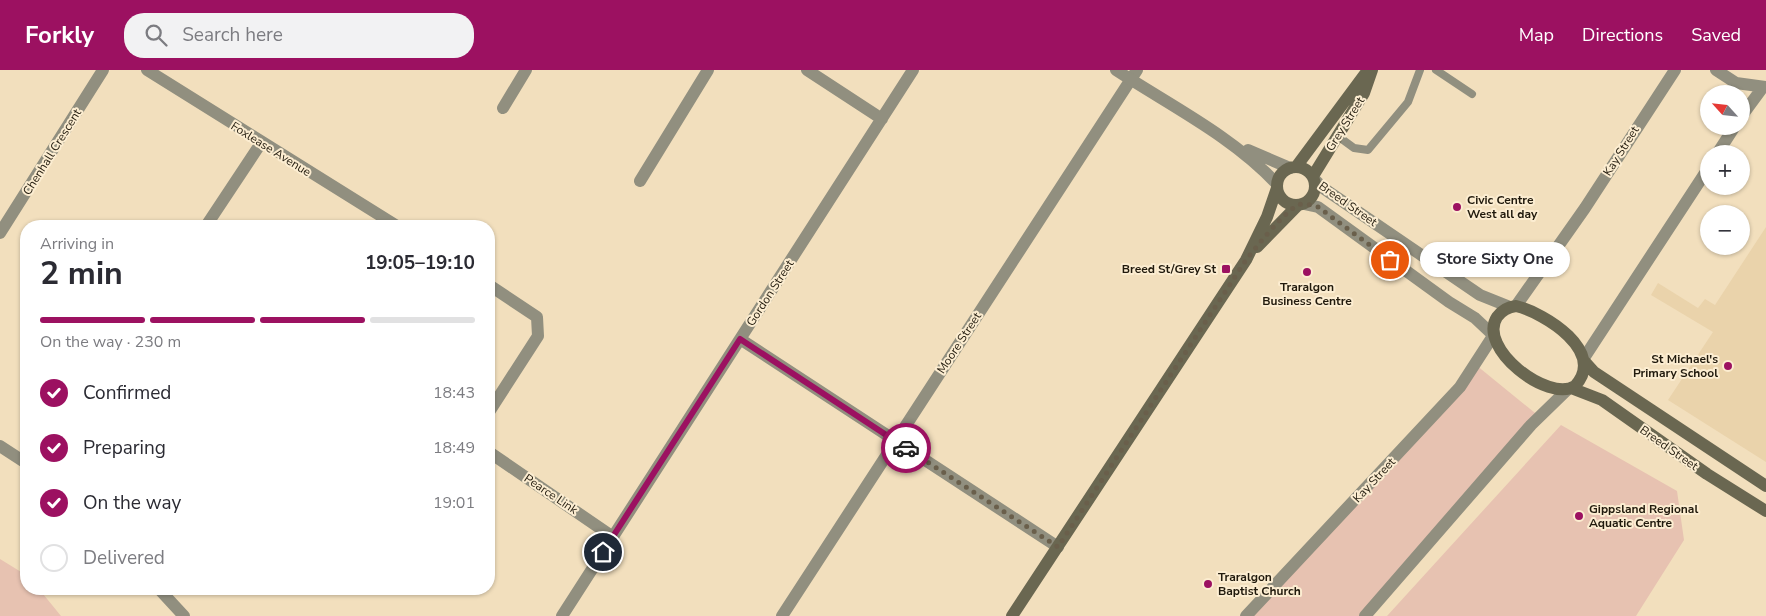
<!DOCTYPE html>
<meta charset="utf-8">
<style>
:root{--surface:#fff;--page:#f2f2f3;--text:#2b2b33;--muted:#7c7c81;--line:#e1e1e2;--accent:#9c1161}
body{margin:0;font-family:"Nunito Sans",sans-serif;background:var(--page);color:var(--text);height:100vh;display:flex;flex-direction:column;font-size:19px;white-space:nowrap}
*{box-sizing:border-box;margin:0}
p{font-size:16px;color:var(--muted)}
.icon{flex:none;width:28px;height:28px;fill:none;stroke:currentColor;stroke-width:2;stroke-linecap:round;stroke-linejoin:round}
.map{position:relative;flex:1;overflow:hidden}
.side{position:absolute;left:20px;top:150px;width:475px;height:375px;display:flex;flex-direction:column;background:var(--surface);border-radius:20px;box-shadow:0 1px 4px #0004}
.side>*{flex:none}
.needle{width:32px;rotate:297deg}
.controls{position:absolute;left:1700px;top:15px;display:grid;gap:10px}
.controls a{display:grid;place-items:center;width:50px;height:50px;border-radius:50%;background:var(--surface);box-shadow:0 1px 4px #0004;font-size:25px}
.pin{position:absolute;display:grid;place-items:center;width:42px;height:42px;color:#fff;margin:-21px;border:2px solid #fff;border-radius:50%;box-shadow:0 1px 5px #0007}
.courier{position:absolute;display:grid;place-items:center;width:50px;height:50px;margin:-25px;border:4px solid #9c1161;border-radius:50%;background:#fff;color:#222;box-shadow:0 1px 6px #0007}
.bubble{position:absolute;height:35px;border-radius:18px;background:var(--surface);box-shadow:0 1px 4px #0004;font-size:16px;font-weight:700;line-height:35px;text-align:center}
.headline em{font-style:normal;font-weight:700}
.headline div{display:flex;flex-direction:column-reverse}
.headline{display:flex;align-items:center;justify-content:space-between;height:85px;padding:0 20px}
h1{font-size:32px;font-weight:700;line-height:38px}
.bar{display:grid;grid-template-columns:repeat(4,1fr);gap:8px 5px;align-content:center;height:60px;padding:0 20px}
.bar i{height:6px;border-radius:4px;background:var(--line)}
.bar .selected{background:var(--accent)}
.bar p{grid-column:span 4}
ol{padding:0 20px;list-style:none}
li{display:flex;align-items:center;gap:15px;height:55px}
li p{margin-inline-start:auto}
li .icon{padding:5px;border-radius:50%;background:var(--accent);color:#fff;stroke-width:4}
li:last-child{color:var(--muted)}
li i{width:28px;height:28px;border:2px solid var(--line);border-radius:50%}
header{display:flex;align-items:center;gap:30px;box-sizing:border-box;height:70px;padding:0 25px;background:var(--accent);color:#fff}
header strong{font-size:24px}
nav{display:flex;gap:28px;margin-inline-start:auto;font-size:18px}
.search{width:350px;height:45px;background:var(--page);display:flex;align-items:center;gap:12px;box-sizing:border-box;padding:0 18px;border-radius:20px;color:var(--muted);font-size:19px}
.map>svg:first-child{display:block}
</style>
<header>
<strong>Forkly</strong>
<div class="search"><svg class="icon" aria-label="search" viewBox="0 0 24 24"><circle cx="10" cy="10" r="6"/><path d="M15 15l6 6"/></svg>Search here</div>
<nav><a>Map</a><a>Directions</a><a>Saved</a></nav>
</header>
<div class="map">
<svg width="1766" height="546" viewBox="0 0 1766 546">
<rect width="100%" height="100%" fill="#f2dfbd"/>
<!-- built -->
<path fill="#ead3ab" d="M1766,157V392L1668,330L1713,262L1651,225L1658,213L1698,238L1705,229L1715,235Z"/>
<!-- green -->
<path fill="#e7c2b1" d="M1476,295L1540,347L1365,546H1245Z
M1561,355L1677,421L1684,470L1636,546H1387Z
M0,489L26,505V519H39L61,546H0Z"/>
<g fill="none" stroke-linecap="round" stroke-linejoin="round">
<!-- service -->
<path stroke="#918f7f" stroke-width="8" d="M1436,0L1472,24
M1339,67L1354,78L1368,80L1408,32L1420,0"/>
<!-- minor -->
<path stroke="#918f7f" stroke-width="12" d="M147,0L397,156
M807,0L882,49
M503,38L526,0
M640,111L708,0
M206,156L261,73
M0,163L103,0
M489,215L537,247L538,266L489,342
M740,269L1058,477
M0,376L26,393
M489,382L613,467
M159,519L184,546
M562,546L913,0
M782,546L1137,0"/>
<!-- tertiary -->
<path stroke="#918f7f" stroke-width="12" d="M1116,0C1171,36 1232,66 1277,114
M1716,0L1736,13L1766,17
M1741,47L1763,17
M1248,80L1290,98
M1717,84L1735,56
M1315,110L1323,118L1480,225L1510,237
M1304,134L1318,137L1449,232L1475,248L1492,264
M1516,236L1585,138L1675,0
M1584,288L1709,97
M1246,546L1460,317L1493,266
M1365,546L1531,355L1567,320"/>
<!-- secondary -->
<path stroke="#6a6751" stroke-width="12" d="M1277 116a19 19 0 1 1 38 0a19 19 0 1 1-38 0Z
M1296,97L1368,0
M1313,106L1364,23L1372,0
M1257,177L1298,135
M1516,236C1545,243 1607,282 1575,316C1548,333 1477,278 1497,247C1502,240 1508,237 1516,236Z
M1585,292L1594,302L1766,416
M1571,318L1602,330L1707,404L1766,441
M1012,546L1246,190L1267,147L1277,118"/>
</g>
<g fill="none" stroke-linecap="round" stroke-linejoin="round">
<!-- done -->
<path stroke="#6a5f4b" stroke-width="5" stroke-dasharray="0 9" d="M906,378L1058,477L1246,190C1258,175 1282,144 1298,135C1304,132 1312,136 1318,137L1390,190"/>
<!-- route -->
<path stroke="#9c1161" stroke-width="6" d="M603,482L740,269L906,378"/>
</g>
<!-- markers -->
<g fill="#9c1161" stroke="#fcedd1" stroke-width="2">
<circle cx="1457" cy="137" r="5"/>
<rect x="1221" y="194" width="10" height="10" rx="2.5"/>
<circle cx="1307" cy="202" r="5"/>
<circle cx="1728" cy="296" r="5"/>
<circle cx="1579" cy="446" r="5"/>
<circle cx="1208" cy="514" r="5"/>
</g>
<g text-anchor="middle" dominant-baseline="central" stroke-width="4" stroke-linejoin="round" paint-order="stroke">
<!-- street labels -->
<g font-size="12" fill="#211a0d" stroke="#fcedd1">
<text transform="translate(1345 54) rotate(-58)">Grey Street</text>
<text transform="translate(271 79) rotate(32)">Foxlease Avenue</text>
<text transform="translate(1621 81) rotate(-58)">Kay Street</text>
<text transform="translate(52 82) rotate(-58)">Chenhall Crescent</text>
<text transform="translate(1348 134) rotate(35)">Breed Street</text>
<text transform="translate(770 223) rotate(-57)">Gordon Street</text>
<text transform="translate(959 273) rotate(-57)">Moore Street</text>
<text transform="translate(1669 378) rotate(35)">Breed Street</text>
<text transform="translate(1374 410) rotate(-47)">Kay Street</text>
<text transform="translate(551 424) rotate(34)">Pearce Link</text>
</g>
<!-- poi labels -->
<g font-size="12" font-weight="bold" fill="#211a0d" stroke="#fcedd1" text-anchor="start">
<text x="1467" y="130">Civic Centre<tspan x="1467" dy="14">West all day</tspan></text>
<text x="1216" y="199" text-anchor="end">Breed St/Grey St</text>
<text x="1307" y="217" text-anchor="middle">Traralgon<tspan x="1307" dy="14">Business Centre</tspan></text>
<text x="1718" y="289" text-anchor="end">St Michael's<tspan x="1718" dy="14">Primary School</tspan></text>
<text x="1589" y="439">Gippsland Regional<tspan x="1589" dy="14">Aquatic Centre</tspan></text>
<text x="1218" y="507">Traralgon<tspan x="1218" dy="14">Baptist Church</tspan></text>
</g>
</g>
</svg>
<div class="controls">
<a><svg class="needle" viewBox="-14 -14 28 28"><path d="M0-13l5 13h-10z" fill="#e53935"/><path d="M0 13l5-13h-10z" fill="#7c7c81"/></svg></a>
<a>+</a>
<a>−</a>
</div>
<div class="pin" style="left:1390px;top:190px;background:#ea580c"><svg class="icon" aria-label="bag" viewBox="0 0 24 24"><path d="M5 8h14l-1 12H6zM9 8a3 3 0 0 1 6 0"/></svg></div>
<div class="pin" style="left:603px;top:482px;background:#1f2937"><svg class="icon" aria-label="home" viewBox="0 0 24 24"><path d="M3 11l9-7 9 7M6 9v11h12V9"/></svg></div>
<div class="courier" style="left:906px;top:378px"><svg class="icon" aria-label="car" viewBox="0 0 24 24"><path d="M5 17H2v-5l4-1 3-4h7l3 4 3 1v5h-3M9 17h6M6 11h13"/><circle cx="7" cy="17" r="2"/><circle cx="17" cy="17" r="2"/></svg></div>
<div class="bubble" style="left:1420px;top:172px;width:150px">Store Sixty One</div>
<section class="side">
<div class="headline"><div><h1>2 min</h1><p>Arriving in</p></div><em>19:05–19:10</em></div>
<div class="bar"><i class="selected"></i><i class="selected"></i><i class="selected"></i><i></i><p>On the way · 230 m</p></div>
<ol>
<li><svg class="icon" aria-label="check" viewBox="0 0 24 24"><path d="M5 12l5 5 9-10"/></svg>Confirmed<p>18:43</p></li>
<li><svg class="icon" aria-label="check" viewBox="0 0 24 24"><path d="M5 12l5 5 9-10"/></svg>Preparing<p>18:49</p></li>
<li><svg class="icon" aria-label="check" viewBox="0 0 24 24"><path d="M5 12l5 5 9-10"/></svg>On the way<p>19:01</p></li>
<li><i></i>Delivered</li>
</ol>
</section>
</div>
